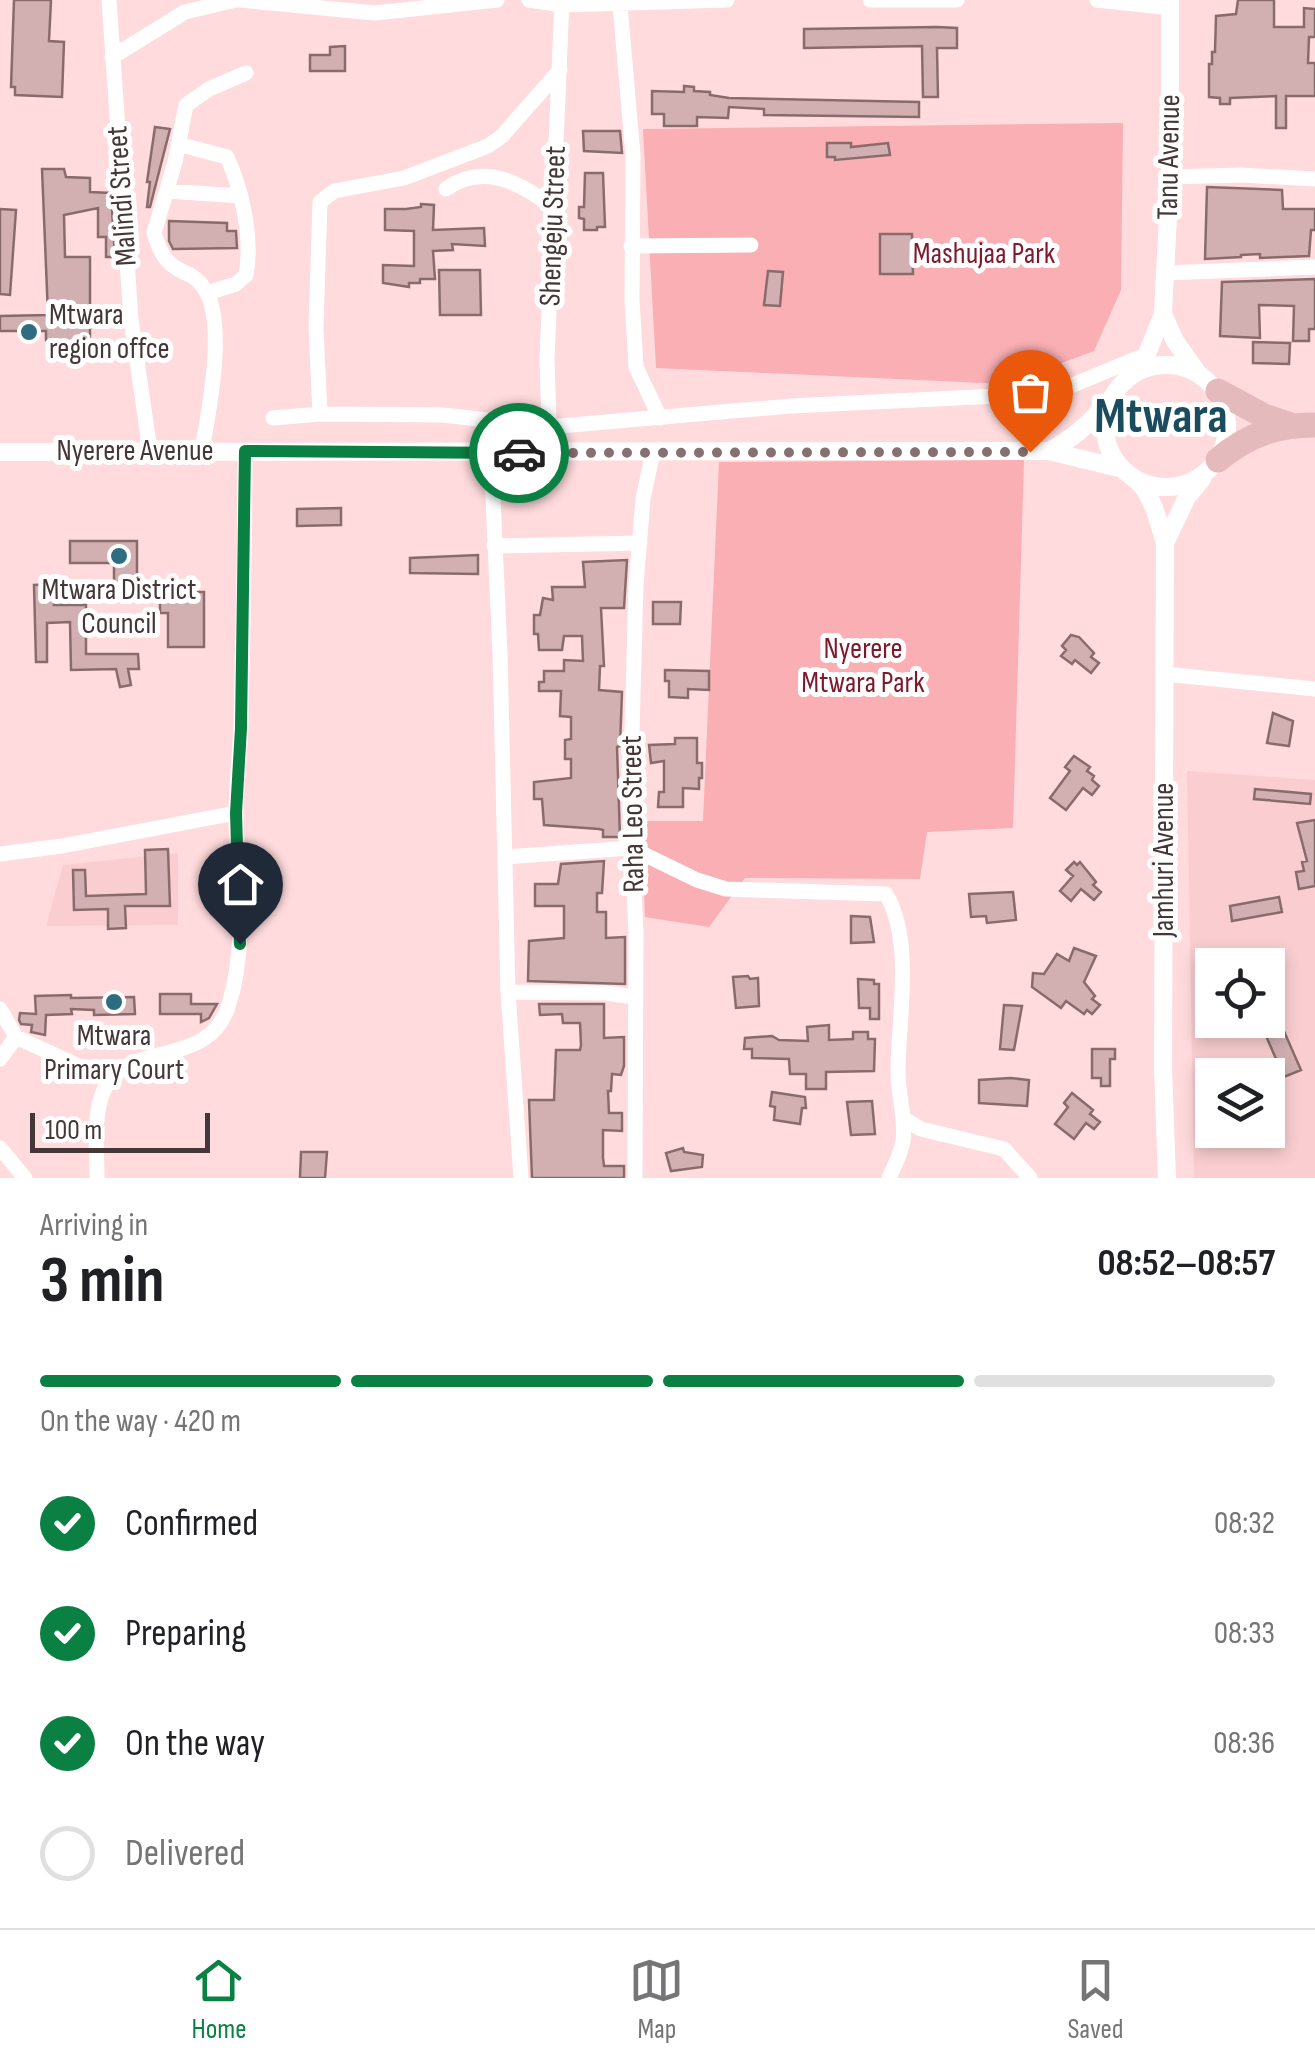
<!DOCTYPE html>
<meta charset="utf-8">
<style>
:root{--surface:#fff;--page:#f2f2f2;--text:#202124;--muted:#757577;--line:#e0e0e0;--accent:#0b8043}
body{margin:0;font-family:"Sofia Sans Condensed",sans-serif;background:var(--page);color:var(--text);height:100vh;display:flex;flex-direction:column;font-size:38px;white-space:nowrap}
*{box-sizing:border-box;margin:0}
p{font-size:32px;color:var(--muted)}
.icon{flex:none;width:55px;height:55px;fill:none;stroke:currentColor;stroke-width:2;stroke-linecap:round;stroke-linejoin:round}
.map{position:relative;height:1178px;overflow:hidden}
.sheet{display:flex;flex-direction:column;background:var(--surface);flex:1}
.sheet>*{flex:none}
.tools{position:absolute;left:1195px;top:948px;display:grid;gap:20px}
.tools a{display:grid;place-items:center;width:90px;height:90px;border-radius:0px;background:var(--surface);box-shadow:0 5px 15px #0003;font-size:50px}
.scale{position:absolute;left:30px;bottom:25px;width:180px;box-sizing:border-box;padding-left:10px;border:5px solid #453737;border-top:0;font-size:28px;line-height:35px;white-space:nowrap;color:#453737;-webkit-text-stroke:8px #fff;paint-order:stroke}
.pin{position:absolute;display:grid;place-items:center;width:85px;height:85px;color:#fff;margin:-102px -42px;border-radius:50% 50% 50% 0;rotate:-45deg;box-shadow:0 0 10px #0007}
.pin .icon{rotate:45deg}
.courier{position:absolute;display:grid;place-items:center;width:100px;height:100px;margin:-50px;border:8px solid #0b8043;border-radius:50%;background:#fff;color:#222;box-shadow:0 2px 12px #0007}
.headline em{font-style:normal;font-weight:700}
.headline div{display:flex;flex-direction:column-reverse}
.headline{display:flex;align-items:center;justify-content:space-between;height:170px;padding:0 40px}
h1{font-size:65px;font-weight:700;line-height:75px}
.bar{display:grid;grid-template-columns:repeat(4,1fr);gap:15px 10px;align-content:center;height:120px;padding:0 40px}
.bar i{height:12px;border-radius:8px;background:var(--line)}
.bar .on{background:var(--accent)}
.bar p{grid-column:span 4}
ol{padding:0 40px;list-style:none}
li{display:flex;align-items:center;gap:30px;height:110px}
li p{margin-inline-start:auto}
li .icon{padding:10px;border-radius:50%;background:var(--accent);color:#fff;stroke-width:4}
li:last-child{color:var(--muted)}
li i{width:55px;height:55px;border:5px solid var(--line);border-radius:50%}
.dock{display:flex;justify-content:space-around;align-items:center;height:140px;border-top:2px solid var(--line);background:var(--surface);font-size:28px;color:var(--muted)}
.dock a{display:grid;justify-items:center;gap:5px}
.dock .on{color:var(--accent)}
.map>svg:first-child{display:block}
</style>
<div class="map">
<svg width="1315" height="1178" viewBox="0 0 1315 1178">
<rect width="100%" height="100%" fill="#ffdbdd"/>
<!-- built -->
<path fill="#faced0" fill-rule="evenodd" d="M1187,771L1315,780V1178H1194ZM1212,965H1268V1020H1212ZM1212,1075H1268V1130H1212Z
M178,853V925L46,926L63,865Z"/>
<!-- green -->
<path fill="#f9afb4" d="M1123,123L1121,290L1094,351L1005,384L656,368L643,129Z
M1024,460L1013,828L927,832L920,879L745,878L709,927L645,917L641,821H703L719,462Z"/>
<!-- building -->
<path fill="#d2b0b2" stroke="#8a6b6c" stroke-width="2.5" d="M14,0H51L49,41L64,42L62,97L15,95V87H11Z
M1238,0H1274V27H1304V8L1315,9V37H1309L1308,63H1315V96H1286V128H1276V96L1230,98V104H1220V98L1209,97V64H1212V52H1215L1216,16L1236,14Z
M937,27L957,28V48H937L938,97H923L922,46L804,48V29Z
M345,46V71H310V55H330V47Z
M684,86L694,87V91L710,92V95L729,98L919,102V117L764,115V109L729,107L728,118L697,117V126H664V114H652V91L684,92Z
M155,127L170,129L150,207H147L150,182H147Z
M583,131H620L622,153L584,151Z
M827,143H851V147L888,143L890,155L835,160V157H827Z
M42,169H64L66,177L90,178V192L111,193L115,257H106V237H98V208L64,215L65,257H90V344L46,340V331H0V316L48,315Z
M585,173H603L605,227H597V230H584V219L579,218V207H584Z
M1207,187L1282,190L1283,209H1315V230H1311L1309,256L1260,258V254L1241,255V257L1205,259Z
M421,204L434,205L433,230L484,228L485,246L452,244L453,250L433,251L435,279H420V283H409V287L383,283V265L414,266V231L385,230V209H406L421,207Z
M0,209L16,210L10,295L0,294Z
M169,221L227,223V231H236L237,248L173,249L169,241Z
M880,234H912L913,274H880Z
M439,270H480L481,315H440Z
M768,271L783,272L780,306L764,305Z
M1315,279V329H1309V341H1293L1294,306L1259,305L1260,338L1220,336L1222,282Z
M1253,342L1290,343L1289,364L1253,363Z
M341,508V525L297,526V509Z
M70,541H137V598H114V563H70Z
M478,555V574L410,573V558Z
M627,560L624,608H601L604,666H600L599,690L622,692L620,746L617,747L620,837H603V830L599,829L544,825L542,799H534V782L571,778V759H565V740L571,739V717L560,716L561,691H539V682H544V671H564V660L583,661L582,636H564L562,650H539L538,634H534V615H540L543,598L553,600L552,587H585L583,562Z
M53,584L54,605H86V654H138L139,669H128L131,685L120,687L116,669L71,670L70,622L47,623V662H36L34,585Z
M176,588H196V592H204V647H168V613H160V593H176Z
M653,602H681L680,624H653Z
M1071,635L1079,637L1094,653L1091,657L1099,663L1091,673L1075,660L1072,664L1061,656L1066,650L1062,646Z
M665,670L709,671V690L688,689V698L669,697V681H665Z
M1273,713L1293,721L1289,746L1267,743Z
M675,738H697V763H702V778H699V789L683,788V807H658L659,792H664V761L651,763L649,745L675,744Z
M1074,756L1090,767L1087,771L1094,776L1092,780L1099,786L1092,795L1083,788L1066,810L1050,798L1070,771L1065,767Z
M1255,789L1311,794L1310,804L1254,799Z
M1315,820V886L1299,889L1296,872L1304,871L1302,862L1307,861L1297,823Z
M168,849L170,906H125L126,928L108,929V909L74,910L73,870H85L86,896L146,894L145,850Z
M604,861L602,893H597V912H606V938L625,937V984L528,981L529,941L564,938V906H535V884H558L561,864Z
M1074,862L1077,865L1080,862L1096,882L1093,885L1101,892L1094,900L1081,889L1071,901L1060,891L1073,876L1066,870Z
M1013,892L1016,920L987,923L986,916L971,917L969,894Z
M1279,897L1282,912L1232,921L1230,906Z
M851,916L870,917L874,942L851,943Z
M1074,948L1096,956L1084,982L1095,996L1092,999L1100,1005L1092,1014L1087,1010L1084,1014L1066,1001L1061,1008L1032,987L1033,973L1044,974L1057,954L1069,961Z
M748,976L750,979L758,978L759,1006L736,1008L733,977Z
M858,979L874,980V984H879V1019H870V1008H859Z
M160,994H191V1004H217L209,1018L201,1022V1014H160Z
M71,995V998L134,997L135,1014L94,1015V1010L71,1009L72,1014L46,1015L45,1035L31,1032L32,1025L21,1024L19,1020L20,1013L36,1014L35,996Z
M539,1004H604V1038L624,1037V1066L621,1075L612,1074L611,1091H608L609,1113H622V1131L603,1130V1158L604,1166H624V1178H532L529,1100H554L556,1050H580L581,1045L580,1023H563L562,1014L540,1015Z
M1004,1005L1022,1006L1014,1050L1000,1049Z
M829,1025V1040L853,1039V1032H868V1039H875L874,1071L826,1072V1089H806V1074H790L789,1059L752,1058V1049H744L745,1038L772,1036L779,1040L808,1041L807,1027Z
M1283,1029L1301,1070L1284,1077L1266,1036Z
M1092,1049H1115V1059H1110V1086H1101V1078H1092Z
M1010,1078L1029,1080L1027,1106L979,1103V1080Z
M772,1092L805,1097L806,1108H802L800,1124L774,1120L775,1107L770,1106Z
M1072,1093L1093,1110L1090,1114L1100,1122L1094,1129L1086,1123L1074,1139L1055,1124L1068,1107L1064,1103Z
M872,1101L875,1134L851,1135L847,1102Z
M683,1148L684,1152L703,1155L702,1167L671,1171L666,1153Z
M301,1152H327L325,1178H300Z"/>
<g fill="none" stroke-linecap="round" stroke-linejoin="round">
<!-- minor -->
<path stroke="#fff" stroke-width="15" d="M109,0L131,319L150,451
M240,0L375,13L497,0
M529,0L562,5L727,0
M870,0H957
M1097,0L1171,8
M620,5L633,155L632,300L636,367L660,418
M112,57L185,12L236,0
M178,144L227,157C242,190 253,238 246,275L236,284L207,293
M1170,177L1242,175L1315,179
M446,189C483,162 523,183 554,209
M167,191L241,196
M631,246L751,245
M1166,273L1315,267
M320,414L316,328L320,202L334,191L404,178L488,146L502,136L560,70
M273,418L320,414L443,415L548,427L791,406L1037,394L1063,389L1148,354
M202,450C209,411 227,321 204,288C187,263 168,281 154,233L175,162L186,105L209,89L246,73
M550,452L547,360L562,0
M491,453L500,653L508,992L521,1178
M494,546L640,543
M1164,674L1315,689
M0,854L62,846L236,813
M505,857L631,848L697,880L726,889L886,894C914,941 898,1020 898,1072C898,1095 906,1118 903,1141C901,1154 894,1166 889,1178
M508,992L605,993L635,997
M0,1009L16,1037L109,1080
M0,1059L16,1037
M904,1119L921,1129L1004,1149L1030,1178
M0,1148L25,1178
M97,1178C97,1152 93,1120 102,1095C122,1036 209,1073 229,1004C248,943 237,878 236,815C236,785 240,755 241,724C243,633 245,542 245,451
M635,1178L636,933L630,805L636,585L643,499L653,452"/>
<!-- tertiary -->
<path stroke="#fff" stroke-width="18" d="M1163,314L1175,341L1197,372
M1105 426a61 61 0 1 1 122 0a61 61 0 1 1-122 0Z
M1141,369L1163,314L1170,177V0
M1049,451C1073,438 1089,425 1105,404
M0,452L1049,451L1123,469
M1135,479C1153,494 1158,521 1165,543L1163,1068L1167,1178
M1165,543L1187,497L1202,479"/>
<!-- trunk -->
<path stroke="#e5babd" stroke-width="25" d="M1218,391L1264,416L1291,425
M1218,460C1247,435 1277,425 1315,425"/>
</g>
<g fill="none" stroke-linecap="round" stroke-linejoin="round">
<!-- done -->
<path stroke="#867071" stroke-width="10" stroke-dasharray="0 18" d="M519,453L1030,452"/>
<!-- route -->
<path stroke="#0b8043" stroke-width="12" d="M240,944L236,813L241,728L245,451L519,453"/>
</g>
<!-- markers -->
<g fill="#2e6c82" stroke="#fff" stroke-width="4">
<circle cx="29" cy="332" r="10"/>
<circle cx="119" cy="556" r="10"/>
<circle cx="114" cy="1002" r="10"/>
</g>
<g text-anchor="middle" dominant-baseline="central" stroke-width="10" stroke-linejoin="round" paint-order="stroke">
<!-- street labels -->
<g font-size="30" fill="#453737" stroke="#fff">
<text transform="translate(1169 157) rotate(-89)">Tanu Avenue</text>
<text transform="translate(122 196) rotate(-94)">Malindi Street</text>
<text transform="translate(553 226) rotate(-88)">Shengeju Street</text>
<text x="135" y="451">Nyerere Avenue</text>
<text transform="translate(633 814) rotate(-91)">Raha Leo Street</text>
<text transform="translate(1164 860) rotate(-90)">Jamhuri Avenue</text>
</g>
<!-- park labels -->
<g font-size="30" fill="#7e192e" stroke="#fff">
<text x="984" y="254">Mashujaa Park</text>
<text x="863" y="649">Nyerere<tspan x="863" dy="34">Mtwara Park</tspan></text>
</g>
<!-- poi labels -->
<g font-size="30" fill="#453737" stroke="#fff">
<text x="49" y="315" text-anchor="start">Mtwara<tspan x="49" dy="34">region offce</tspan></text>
<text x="119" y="590">Mtwara District<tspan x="119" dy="34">Council</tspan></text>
<text x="114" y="1036">Mtwara<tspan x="114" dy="34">Primary Court</tspan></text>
</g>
<!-- town labels -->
<g font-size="50" font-weight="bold" fill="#1a4c5d" stroke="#fff">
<text x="1161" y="417">Mtwara</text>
</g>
</g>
</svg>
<div class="tools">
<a><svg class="icon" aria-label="locate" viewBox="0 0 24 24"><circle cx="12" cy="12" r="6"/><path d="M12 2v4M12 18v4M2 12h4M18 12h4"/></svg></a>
<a><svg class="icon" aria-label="layers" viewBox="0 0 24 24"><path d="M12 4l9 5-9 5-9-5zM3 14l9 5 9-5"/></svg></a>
</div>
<div class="scale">100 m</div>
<div class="pin" style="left:1030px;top:452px;background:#ea580c"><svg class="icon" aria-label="bag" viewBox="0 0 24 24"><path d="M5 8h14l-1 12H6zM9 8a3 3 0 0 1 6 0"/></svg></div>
<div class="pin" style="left:240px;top:944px;background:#1f2937"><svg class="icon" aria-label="home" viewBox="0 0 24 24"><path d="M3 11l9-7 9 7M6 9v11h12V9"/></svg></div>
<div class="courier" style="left:519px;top:453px"><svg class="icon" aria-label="car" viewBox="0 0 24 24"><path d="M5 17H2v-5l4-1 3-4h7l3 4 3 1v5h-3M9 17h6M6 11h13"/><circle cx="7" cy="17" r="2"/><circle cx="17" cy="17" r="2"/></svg></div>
</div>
<section class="sheet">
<div class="headline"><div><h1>3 min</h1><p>Arriving in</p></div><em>08:52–08:57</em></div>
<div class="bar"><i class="on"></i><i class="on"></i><i class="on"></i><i></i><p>On the way · 420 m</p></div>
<ol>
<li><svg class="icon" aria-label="check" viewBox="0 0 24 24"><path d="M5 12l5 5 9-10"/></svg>Confirmed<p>08:32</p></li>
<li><svg class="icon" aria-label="check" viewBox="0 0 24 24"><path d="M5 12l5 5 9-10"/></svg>Preparing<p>08:33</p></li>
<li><svg class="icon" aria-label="check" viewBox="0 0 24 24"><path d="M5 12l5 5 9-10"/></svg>On the way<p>08:36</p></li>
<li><i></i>Delivered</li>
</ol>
</section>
<nav class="dock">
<a class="on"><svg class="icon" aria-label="home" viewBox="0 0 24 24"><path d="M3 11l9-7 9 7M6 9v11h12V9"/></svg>Home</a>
<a><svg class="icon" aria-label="map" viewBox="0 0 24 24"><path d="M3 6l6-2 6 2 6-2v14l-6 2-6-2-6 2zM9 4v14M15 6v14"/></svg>Map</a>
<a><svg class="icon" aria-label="saved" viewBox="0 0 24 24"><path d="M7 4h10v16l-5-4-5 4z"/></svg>Saved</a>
</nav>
